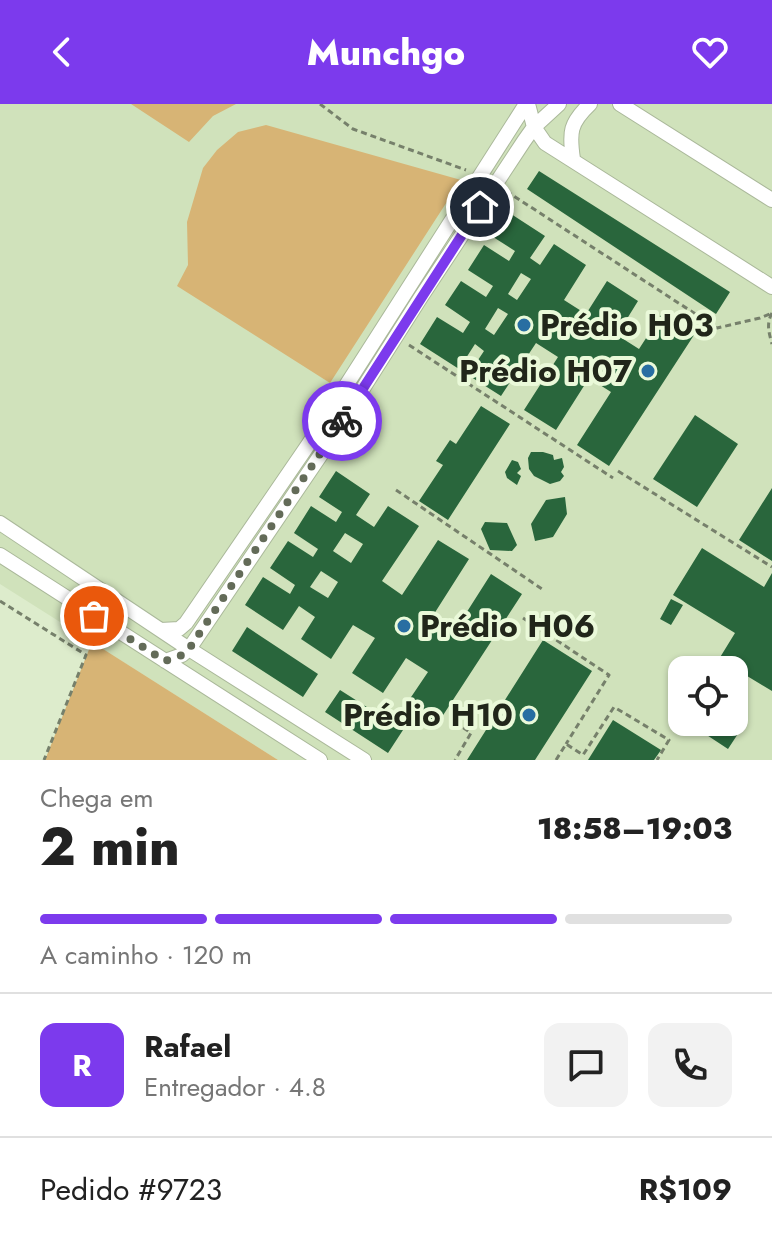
<!DOCTYPE html>
<html lang="pt">
<meta charset="utf-8">
<style>
:root{--surface:#fff;--page:#f2f2f2;--text:#222;--muted:#767676;--line:#e0e0e0;--accent:#7c3aed}
body{margin:0;font-family:Jost,sans-serif;background:var(--page);color:var(--text);height:100vh;display:flex;flex-direction:column;font-size:30px;white-space:nowrap}
*{box-sizing:border-box;margin:0}
p{font-size:26px;color:var(--muted)}
.icon{flex:none;width:44px;height:44px;fill:none;stroke:currentColor;stroke-width:2;stroke-linecap:round;stroke-linejoin:round}
.map{position:relative;height:656px;overflow:hidden}
.sheet{display:flex;flex-direction:column;background:var(--surface);flex:1}
.sheet>*{flex:none}
.buttons{position:absolute;left:668px;top:552px;display:grid;gap:16px}
.buttons a{display:grid;place-items:center;width:80px;height:80px;border-radius:16px;background:var(--surface);box-shadow:0 2px 6px #0004;font-size:40px}
.pin{position:absolute;display:grid;place-items:center;width:68px;height:68px;color:#fff;margin:-34px;border:4px solid #fff;border-radius:50%;box-shadow:0 2px 8px #0007}
.courier{position:absolute;display:grid;place-items:center;width:80px;height:80px;margin:-40px;border:6px solid #7c3aed;border-radius:50%;background:#fff;color:#222;box-shadow:0 2px 10px #0007}
.overview em{font-style:normal;font-weight:800}
.overview div{display:flex;flex-direction:column-reverse}
.overview{display:flex;align-items:center;justify-content:space-between;height:136px;padding:0 40px}
h1{font-size:52px;font-weight:800;line-height:60px}
.bar{display:grid;grid-template-columns:repeat(4,1fr);gap:12px 8px;align-content:center;height:96px;padding:0 40px}
.bar i{height:10px;border-radius:6px;background:var(--line)}
.bar .selected{background:var(--accent)}
.bar p{grid-column:span 4}
.line{display:flex;align-items:center;gap:20px;padding:0 40px;border-top:2px solid var(--line)}
.line div{flex:1}
.round{display:grid;place-items:center;flex:none;width:84px;height:84px;border-radius:16px;background:var(--page)}
header{display:flex;justify-content:space-between;align-items:center;height:104px;padding:0 40px;background:var(--accent);color:#fff;font-size:36px;font-weight:800}
.map>svg:first-child{display:block}
</style>
<header><svg class="icon" aria-label="back" viewBox="0 0 24 24"><path d="M15 5l-7 7 7 7"/></svg>Munchgo<svg class="icon" aria-label="heart" viewBox="0 0 24 24"><path d="M12 20l-8-8c-3-5 5-10 8-4 3-6 11-1 8 4z"/></svg></header>
<div class="map">
<svg width="772" height="656" viewBox="0 0 772 656">
<rect width="100%" height="100%" fill="#ddeccc"/>
<!-- built -->
<path fill="#d0e2bb" fill-rule="evenodd" d="M0,0H772V656H278L0,480ZM682,566H734V618H682Z"/>
<!-- green -->
<path fill="#d7b475" d="M131,0H236L213,12L189,38Z
M266,21L461,76L330,279L177,182L188,161L187,118L203,64L217,46L238,28Z
M92,538L278,656H45Z"/>
<!-- building -->
<path fill="#29663c" fill-rule="evenodd" d="M539,67L730,188L716,210L527,85Z
M505,106L545,132L530,154L540,161L554,140L586,161L564,196L586,210L607,177L638,197L617,231L639,245L661,211L694,231L609,362L577,341L611,288L589,274L556,326L524,306L558,253L536,239L501,292L468,271L484,247L475,240L459,265L420,240L437,213L463,229L470,218L445,201L461,177L486,193L493,182L468,166L484,141L509,157L515,147L490,131ZM521,169L531,175L517,196L508,190ZM498,204L508,210L494,231L485,225Z
M481,302L510,320L448,416L419,397L443,361L436,357L450,336L456,340Z
M695,311L738,340L697,403L653,375Z
M531,348H543L553,351L554,356L562,354L564,363L561,368L564,372L560,377L550,380L534,372L529,365L528,354Z
M512,356L518,358L521,365L517,369L521,372L517,381L507,374L505,368Z
M336,367L370,390L356,411L374,423L388,402L419,422L382,477L402,491L438,436L469,455L434,510L456,525L491,470L522,490L436,622L405,602L428,568L406,554L383,589L352,569L375,534L353,521L331,555L301,535L315,513L299,502L283,526L245,501L263,473L290,490L295,481L270,464L288,437L313,453L318,445L294,429L311,402L336,418L342,408L319,393ZM345,429L363,440L351,459L333,447ZM321,467L338,478L328,494L310,483Z
M772,384V457L739,436Z
M565,393L567,410L553,433L535,437L531,420L546,396Z
M485,418L507,419L517,441L512,447L490,446L481,425Z
M702,444L764,483L772,469V587L719,555L735,529L673,491Z
M671,495L683,501L671,521L660,515Z
M247,523L318,570L303,593L232,547Z
M543,536L592,567L535,656H467Z
M340,586L403,626L388,649L325,608Z
M734,608L747,616L728,645L687,618H734Z
M613,616L661,646L654,656H588Z"/>
<g fill="none" stroke-linecap="round" stroke-linejoin="round">
<!-- street casing -->
<g stroke="#aab89a" stroke-width="16">
<path id="street" d="M528,0L534,23L545,39L772,183
M620,0L772,96
M573,55C569,28 570,19 590,0
M0,419L189,545L364,656
M0,451L320,656
M161,526L179,525L186,519L308,341L526,0
M165,557L182,551L189,545L322,349L421,193L524,37L534,23L559,0"/>
</g>
<!-- path -->
<path stroke="#76806b" stroke-width="3" stroke-dasharray="6 4" stroke-linecap="butt" d="M320,0L353,25L466,66
M506,87L717,224L760,214L772,209
M772,209C766,220 769,229 772,240
M409,241L613,374
M618,367L772,463
M396,386L542,485
M0,497L86,551L44,656
M523,514L609,571L566,640
M455,618L471,629L455,656
M556,656L566,640L583,651L614,603L669,636L657,656"/>
<!-- street -->
<use href="#street" stroke="#fff" stroke-width="14"/>
</g>
<g fill="none" stroke-linecap="round" stroke-linejoin="round">
<!-- done -->
<path stroke="#636b58" stroke-width="8" stroke-dasharray="0 14.4" d="M94,512L165,557L182,551L189,545L342,317"/>
<!-- route -->
<path stroke="#7c3aed" stroke-width="10" d="M342,317L480,103"/>
</g>
<!-- markers -->
<g fill="#286ea2" stroke="#eaf9d9" stroke-width="3">
<circle cx="524" cy="221" r="8"/>
<circle cx="648" cy="267" r="8"/>
<circle cx="404" cy="522" r="8"/>
<circle cx="529" cy="611" r="8"/>
</g>
<g text-anchor="middle" dominant-baseline="central" stroke-width="8" stroke-linejoin="round" paint-order="stroke">
<!-- poi labels -->
<g font-size="32" font-weight="bold" fill="#21261a" stroke="#eaf9d9" text-anchor="start">
<text x="540" y="221">Prédio H03</text>
<text x="632" y="267" text-anchor="end">Prédio H07</text>
<text x="420" y="522">Prédio H06</text>
<text x="513" y="611" text-anchor="end">Prédio H10</text>
</g>
</g>
</svg>
<div class="buttons">
<a><svg class="icon" aria-label="locate" viewBox="0 0 24 24"><circle cx="12" cy="12" r="6"/><path d="M12 2v4M12 18v4M2 12h4M18 12h4"/></svg></a>
</div>
<div class="pin" style="left:94px;top:512px;background:#ea580c"><svg class="icon" aria-label="bag" viewBox="0 0 24 24"><path d="M5 8h14l-1 12H6zM9 8a3 3 0 0 1 6 0"/></svg></div>
<div class="pin" style="left:480px;top:103px;background:#1f2937"><svg class="icon" aria-label="home" viewBox="0 0 24 24"><path d="M3 11l9-7 9 7M6 9v11h12V9"/></svg></div>
<div class="courier" style="left:342px;top:317px"><svg class="icon" aria-label="bike" viewBox="0 0 24 24"><circle cx="6" cy="16" r="4"/><circle cx="18" cy="16" r="4"/><path d="M6 16l4-8h5l3 8M10 8l3 8H6M13 5h3"/></svg></div>
</div>
<section class="sheet">
<div class="overview"><div><h1>2 min</h1><p>Chega em</p></div><em>18:58–19:03</em></div>
<div class="bar"><i class="selected"></i><i class="selected"></i><i class="selected"></i><i></i><p>A caminho · 120 m</p></div>
<div class="line" style="height:144px"><b class="round" style="background:var(--accent);color:#fff">R</b><div><b>Rafael</b><p>Entregador · 4.8</p></div><a class="round"><svg class="icon" aria-label="chat" viewBox="0 0 24 24"><path d="M4 5h16v11H9l-5 4z"/></svg></a><a class="round"><svg class="icon" aria-label="phone" viewBox="0 0 24 24"><path d="M5 4h4l2 5-3 2q2 4 5 5l2-3 5 2v4C11 20 4 13 5 4z"/></svg></a></div>
<div class="line" style="height:104px"><div>Pedido #9723</div><b>R$109</b></div>
</section>
